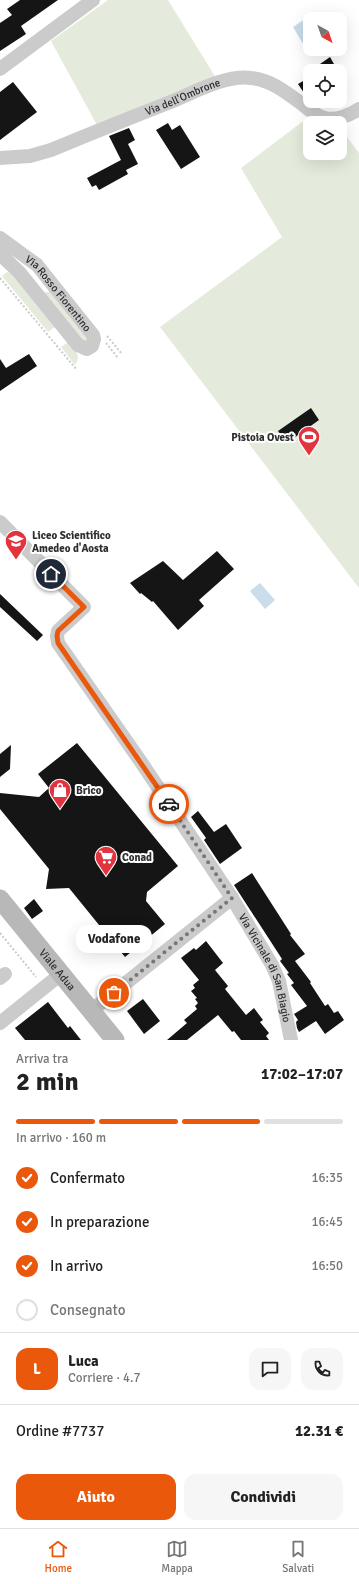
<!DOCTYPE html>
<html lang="it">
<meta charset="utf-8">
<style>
:root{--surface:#fff;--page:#f6f6f6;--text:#222;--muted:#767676;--line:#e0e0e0;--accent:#ea580c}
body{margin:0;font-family:Signika,sans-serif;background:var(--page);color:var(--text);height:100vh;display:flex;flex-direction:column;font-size:15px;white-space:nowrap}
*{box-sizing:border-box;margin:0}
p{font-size:13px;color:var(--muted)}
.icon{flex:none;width:22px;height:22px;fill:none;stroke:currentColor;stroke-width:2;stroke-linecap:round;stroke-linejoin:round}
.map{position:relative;height:1040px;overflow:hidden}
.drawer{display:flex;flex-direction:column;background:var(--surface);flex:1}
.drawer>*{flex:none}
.needle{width:26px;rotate:140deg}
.tools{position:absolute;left:303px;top:12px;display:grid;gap:8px}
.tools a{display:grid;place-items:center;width:44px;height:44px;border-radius:8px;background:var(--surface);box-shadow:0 4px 16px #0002;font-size:20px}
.pin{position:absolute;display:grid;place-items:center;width:34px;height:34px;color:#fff;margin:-17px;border:2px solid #fff;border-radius:50%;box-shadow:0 1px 4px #0007}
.courier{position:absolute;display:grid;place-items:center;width:40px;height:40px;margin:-20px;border:3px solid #ea580c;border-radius:50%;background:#fff;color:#222;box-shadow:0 1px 5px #0007}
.bubble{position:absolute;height:28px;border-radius:12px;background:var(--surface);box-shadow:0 4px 16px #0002;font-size:13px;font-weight:700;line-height:28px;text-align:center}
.overview em{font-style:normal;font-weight:700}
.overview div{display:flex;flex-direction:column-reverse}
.overview{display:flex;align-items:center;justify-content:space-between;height:68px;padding:0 16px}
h1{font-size:26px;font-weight:700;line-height:30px}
.bar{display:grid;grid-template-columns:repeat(4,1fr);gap:6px 4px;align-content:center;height:48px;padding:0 16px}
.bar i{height:5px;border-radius:3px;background:var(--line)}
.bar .on{background:var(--accent)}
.bar p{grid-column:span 4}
.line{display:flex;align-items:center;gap:10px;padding:0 16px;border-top:1px solid var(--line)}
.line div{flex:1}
.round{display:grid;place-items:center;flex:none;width:42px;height:42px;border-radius:12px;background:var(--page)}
ol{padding:0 16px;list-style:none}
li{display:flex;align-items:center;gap:12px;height:44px}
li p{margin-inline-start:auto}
li .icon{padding:4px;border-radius:50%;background:var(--accent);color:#fff;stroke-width:4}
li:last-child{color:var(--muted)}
li i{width:22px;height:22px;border:2px solid var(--line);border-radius:50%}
.cta{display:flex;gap:8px;margin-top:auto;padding:8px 16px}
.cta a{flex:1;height:46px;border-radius:12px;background:var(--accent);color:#fff;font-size:16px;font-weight:700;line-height:46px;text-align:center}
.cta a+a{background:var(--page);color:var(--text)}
.tabs{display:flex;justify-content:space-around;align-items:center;height:56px;border-top:1px solid var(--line);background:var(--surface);font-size:11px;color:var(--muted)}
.tabs a{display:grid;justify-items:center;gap:2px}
.tabs .on{color:var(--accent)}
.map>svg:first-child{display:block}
</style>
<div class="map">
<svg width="359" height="1040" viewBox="0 0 359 1040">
<rect width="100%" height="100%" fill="#fff"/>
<!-- green -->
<path fill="#e4ebdc" d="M108,0H168L216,78L97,125L51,41Z
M302,122L310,124V153H340L341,129L359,153V588L160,327L282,237L241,168Z
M7,272L11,273L56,326L48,332L2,276Z
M50,291L89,337L86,345L44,293Z
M67,343H69C75,350 82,355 75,365L61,347Z"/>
<!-- water -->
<path fill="#c9ddeb" d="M305,19L310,27V49H313L308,52L293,27Z
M260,583L275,600L265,609L250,591Z"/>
<!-- building -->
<path fill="#151515" d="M20,0H58L21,26L26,34L0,51V23L12,15L7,9Z
M330,57L338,71H324L320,64Z
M310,77V100L306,96L298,84Z
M13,82L37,112L0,140V92Z
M168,123L172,130L180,125L200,157L181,169L156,130Z
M129,128L135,140L128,144L138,164L126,170L128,174L99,190L96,185L92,187L87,178L121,160L109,136Z
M29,354L37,366L0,391V359L6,368Z
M311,408L319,420L287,443L278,431Z
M217,551L234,569L199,600L204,606L178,630L153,601L152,602L141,593L140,594L130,583L163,561L183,580Z
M0,594L43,635L37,641L0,607Z
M77,743L178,866L147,892L146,901L165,924L125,957L69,888L46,889L49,869L0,809V793L39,797L49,788L38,774Z
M11,745L10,769L0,777V754Z
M198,811L214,832L226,824L242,848L220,864L204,840L206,838L191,817Z
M252,873L291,934L290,935L305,954L295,961L311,982L310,983L325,1006L328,1004L334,1013L338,1011L344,1020L325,1034L316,1021L299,1032L297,1028L296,1022L298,1020L294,1014L307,1006L291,985L294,983L287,974L289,973L280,961L282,959L234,885Z
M34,899L43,911L32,919L24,908Z
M206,941L223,963L215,970L228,986L225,989L246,1015L254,1008L263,1020L260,1022L269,1033L266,1036L269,1040H241L234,1031L232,1032L218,1015L187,1040H167L187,1023L184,1020L197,1009L195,1006L198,1003L195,999L197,998L191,991L195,988L193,985L199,980L181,958L194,948L196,950Z
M143,999L160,1021L144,1034L127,1011Z
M48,1002L68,1028L70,1026L81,1040H25L15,1028Z"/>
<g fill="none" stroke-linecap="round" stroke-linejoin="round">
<!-- path -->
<path stroke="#cbcbcb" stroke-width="2" stroke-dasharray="2 2" stroke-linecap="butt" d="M0,278L77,370
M107,336L122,354
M106,343L118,358
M0,933L36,977"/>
<!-- street -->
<g stroke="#cbcbcb" stroke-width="14">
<path d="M0,69L93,0"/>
<path id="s1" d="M0,158L30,156L51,150C92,133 132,117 173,101C194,92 228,74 251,78C271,80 286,92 302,104C309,110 316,116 325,118C336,121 350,115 359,109"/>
<path id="s2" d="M0,238L37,265L93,335L94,339L92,346L87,349L78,345L19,272L0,254"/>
<path id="s3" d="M0,522L84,607L58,631L57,636L58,643L141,762L232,898L272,965L279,981L291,1040"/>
<path d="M0,978L5,974"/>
<path d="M91,1011L232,898"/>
<path d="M0,1023L61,974"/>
</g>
<!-- secondary -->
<path stroke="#b8b8b8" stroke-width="19" id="s4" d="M0,899L115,1040"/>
</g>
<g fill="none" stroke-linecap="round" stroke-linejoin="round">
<!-- done -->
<path stroke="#777" stroke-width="4" stroke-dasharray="0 7.2" d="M114,993L232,898L169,804"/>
<!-- route -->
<path stroke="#ea580c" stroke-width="5" d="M51,574L84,607L58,631L57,636L58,643L169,804"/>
</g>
<!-- icons -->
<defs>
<g id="stadium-pin" transform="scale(1.15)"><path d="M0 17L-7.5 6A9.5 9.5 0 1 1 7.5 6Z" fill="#e2343f" stroke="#fff"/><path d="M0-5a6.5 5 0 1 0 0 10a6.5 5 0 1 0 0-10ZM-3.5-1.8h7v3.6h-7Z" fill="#fff"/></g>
<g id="school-pin" transform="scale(1.15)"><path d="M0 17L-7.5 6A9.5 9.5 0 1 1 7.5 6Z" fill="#e2343f" stroke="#fff"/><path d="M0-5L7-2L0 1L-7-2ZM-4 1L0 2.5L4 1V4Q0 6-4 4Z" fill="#fff"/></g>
<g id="shop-pin" transform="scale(1.15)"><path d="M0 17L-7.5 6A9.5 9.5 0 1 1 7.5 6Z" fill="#e2343f" stroke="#fff"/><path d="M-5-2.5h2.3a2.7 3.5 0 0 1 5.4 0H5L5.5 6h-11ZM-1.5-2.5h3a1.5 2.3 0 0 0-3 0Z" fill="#fff"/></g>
<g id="supermarket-pin" transform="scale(1.15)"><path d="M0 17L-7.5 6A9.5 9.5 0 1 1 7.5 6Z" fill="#e2343f" stroke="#fff"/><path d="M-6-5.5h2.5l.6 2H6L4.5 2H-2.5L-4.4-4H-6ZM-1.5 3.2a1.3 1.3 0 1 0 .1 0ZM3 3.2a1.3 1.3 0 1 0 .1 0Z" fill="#fff"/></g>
</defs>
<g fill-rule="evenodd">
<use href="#stadium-pin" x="309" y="437"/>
<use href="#school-pin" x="16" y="541"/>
<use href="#shop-pin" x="60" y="790"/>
<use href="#supermarket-pin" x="106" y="857"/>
</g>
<g text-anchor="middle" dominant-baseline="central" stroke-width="4" stroke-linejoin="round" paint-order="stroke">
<!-- street labels -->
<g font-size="11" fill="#2e2e2e" stroke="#fff">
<text stroke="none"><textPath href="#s1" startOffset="194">Via dell'Ombrone</textPath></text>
<text stroke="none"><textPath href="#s2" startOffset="81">Via Rosso Fiorentino</textPath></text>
<text stroke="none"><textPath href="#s3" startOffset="554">Via Vicinale di San Biagio</textPath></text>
<text stroke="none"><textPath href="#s4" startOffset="91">Viale Adua</textPath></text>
</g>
<!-- poi labels -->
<g font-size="11" font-weight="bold" fill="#2e2e2e" stroke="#fff" text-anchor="start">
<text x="294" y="437" text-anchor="end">Pistoia Ovest</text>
<text x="32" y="535">Liceo Scientifico<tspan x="32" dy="13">Amedeo d'Aosta</tspan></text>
<text x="76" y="790">Brico</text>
<text x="122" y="857">Conad</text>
</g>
</g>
</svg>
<div class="tools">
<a><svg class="needle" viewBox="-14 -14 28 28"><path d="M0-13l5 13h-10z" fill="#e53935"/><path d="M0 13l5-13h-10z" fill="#767676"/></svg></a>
<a><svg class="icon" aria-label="locate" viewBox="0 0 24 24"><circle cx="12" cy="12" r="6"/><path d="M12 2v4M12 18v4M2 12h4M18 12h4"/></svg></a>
<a><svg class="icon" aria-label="layers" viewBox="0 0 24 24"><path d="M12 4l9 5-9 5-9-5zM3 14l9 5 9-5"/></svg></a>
</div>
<div class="pin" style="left:114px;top:993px;background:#ea580c"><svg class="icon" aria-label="bag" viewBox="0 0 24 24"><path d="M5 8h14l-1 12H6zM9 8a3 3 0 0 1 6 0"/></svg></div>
<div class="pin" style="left:51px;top:574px;background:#1f2937"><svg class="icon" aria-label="home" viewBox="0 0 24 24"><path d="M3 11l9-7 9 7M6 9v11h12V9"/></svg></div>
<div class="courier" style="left:169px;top:804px"><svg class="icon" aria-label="car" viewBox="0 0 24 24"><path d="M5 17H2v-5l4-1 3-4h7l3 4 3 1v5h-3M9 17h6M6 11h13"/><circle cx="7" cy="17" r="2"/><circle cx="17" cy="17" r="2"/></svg></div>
<div class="bubble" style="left:76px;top:925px;width:76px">Vodafone</div>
</div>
<section class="drawer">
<div class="overview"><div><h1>2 min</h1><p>Arriva tra</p></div><em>17:02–17:07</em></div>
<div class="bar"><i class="on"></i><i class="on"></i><i class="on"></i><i></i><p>In arrivo · 160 m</p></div>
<ol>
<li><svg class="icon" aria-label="check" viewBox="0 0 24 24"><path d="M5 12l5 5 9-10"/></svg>Confermato<p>16:35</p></li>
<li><svg class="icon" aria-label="check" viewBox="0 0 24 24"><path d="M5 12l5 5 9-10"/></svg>In preparazione<p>16:45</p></li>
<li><svg class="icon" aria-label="check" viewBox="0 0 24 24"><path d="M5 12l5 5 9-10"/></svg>In arrivo<p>16:50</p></li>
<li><i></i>Consegnato</li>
</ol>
<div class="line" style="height:72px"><b class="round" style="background:var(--accent);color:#fff">L</b><div><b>Luca</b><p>Corriere · 4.7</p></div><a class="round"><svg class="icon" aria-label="chat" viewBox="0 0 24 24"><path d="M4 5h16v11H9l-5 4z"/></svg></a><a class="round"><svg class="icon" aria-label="phone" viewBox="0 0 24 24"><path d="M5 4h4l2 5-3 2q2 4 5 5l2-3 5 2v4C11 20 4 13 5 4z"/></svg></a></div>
<div class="line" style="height:52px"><div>Ordine #7737</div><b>12.31 €</b></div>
<div class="cta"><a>Aiuto</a><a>Condividi</a></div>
</section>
<nav class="tabs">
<a class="on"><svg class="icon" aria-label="home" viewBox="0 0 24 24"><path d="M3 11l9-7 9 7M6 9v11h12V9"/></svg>Home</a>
<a><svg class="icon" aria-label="map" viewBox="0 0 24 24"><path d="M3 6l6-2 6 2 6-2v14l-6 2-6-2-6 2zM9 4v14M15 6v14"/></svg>Mappa</a>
<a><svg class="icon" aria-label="saved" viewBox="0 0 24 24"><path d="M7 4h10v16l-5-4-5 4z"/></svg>Salvati</a>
</nav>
